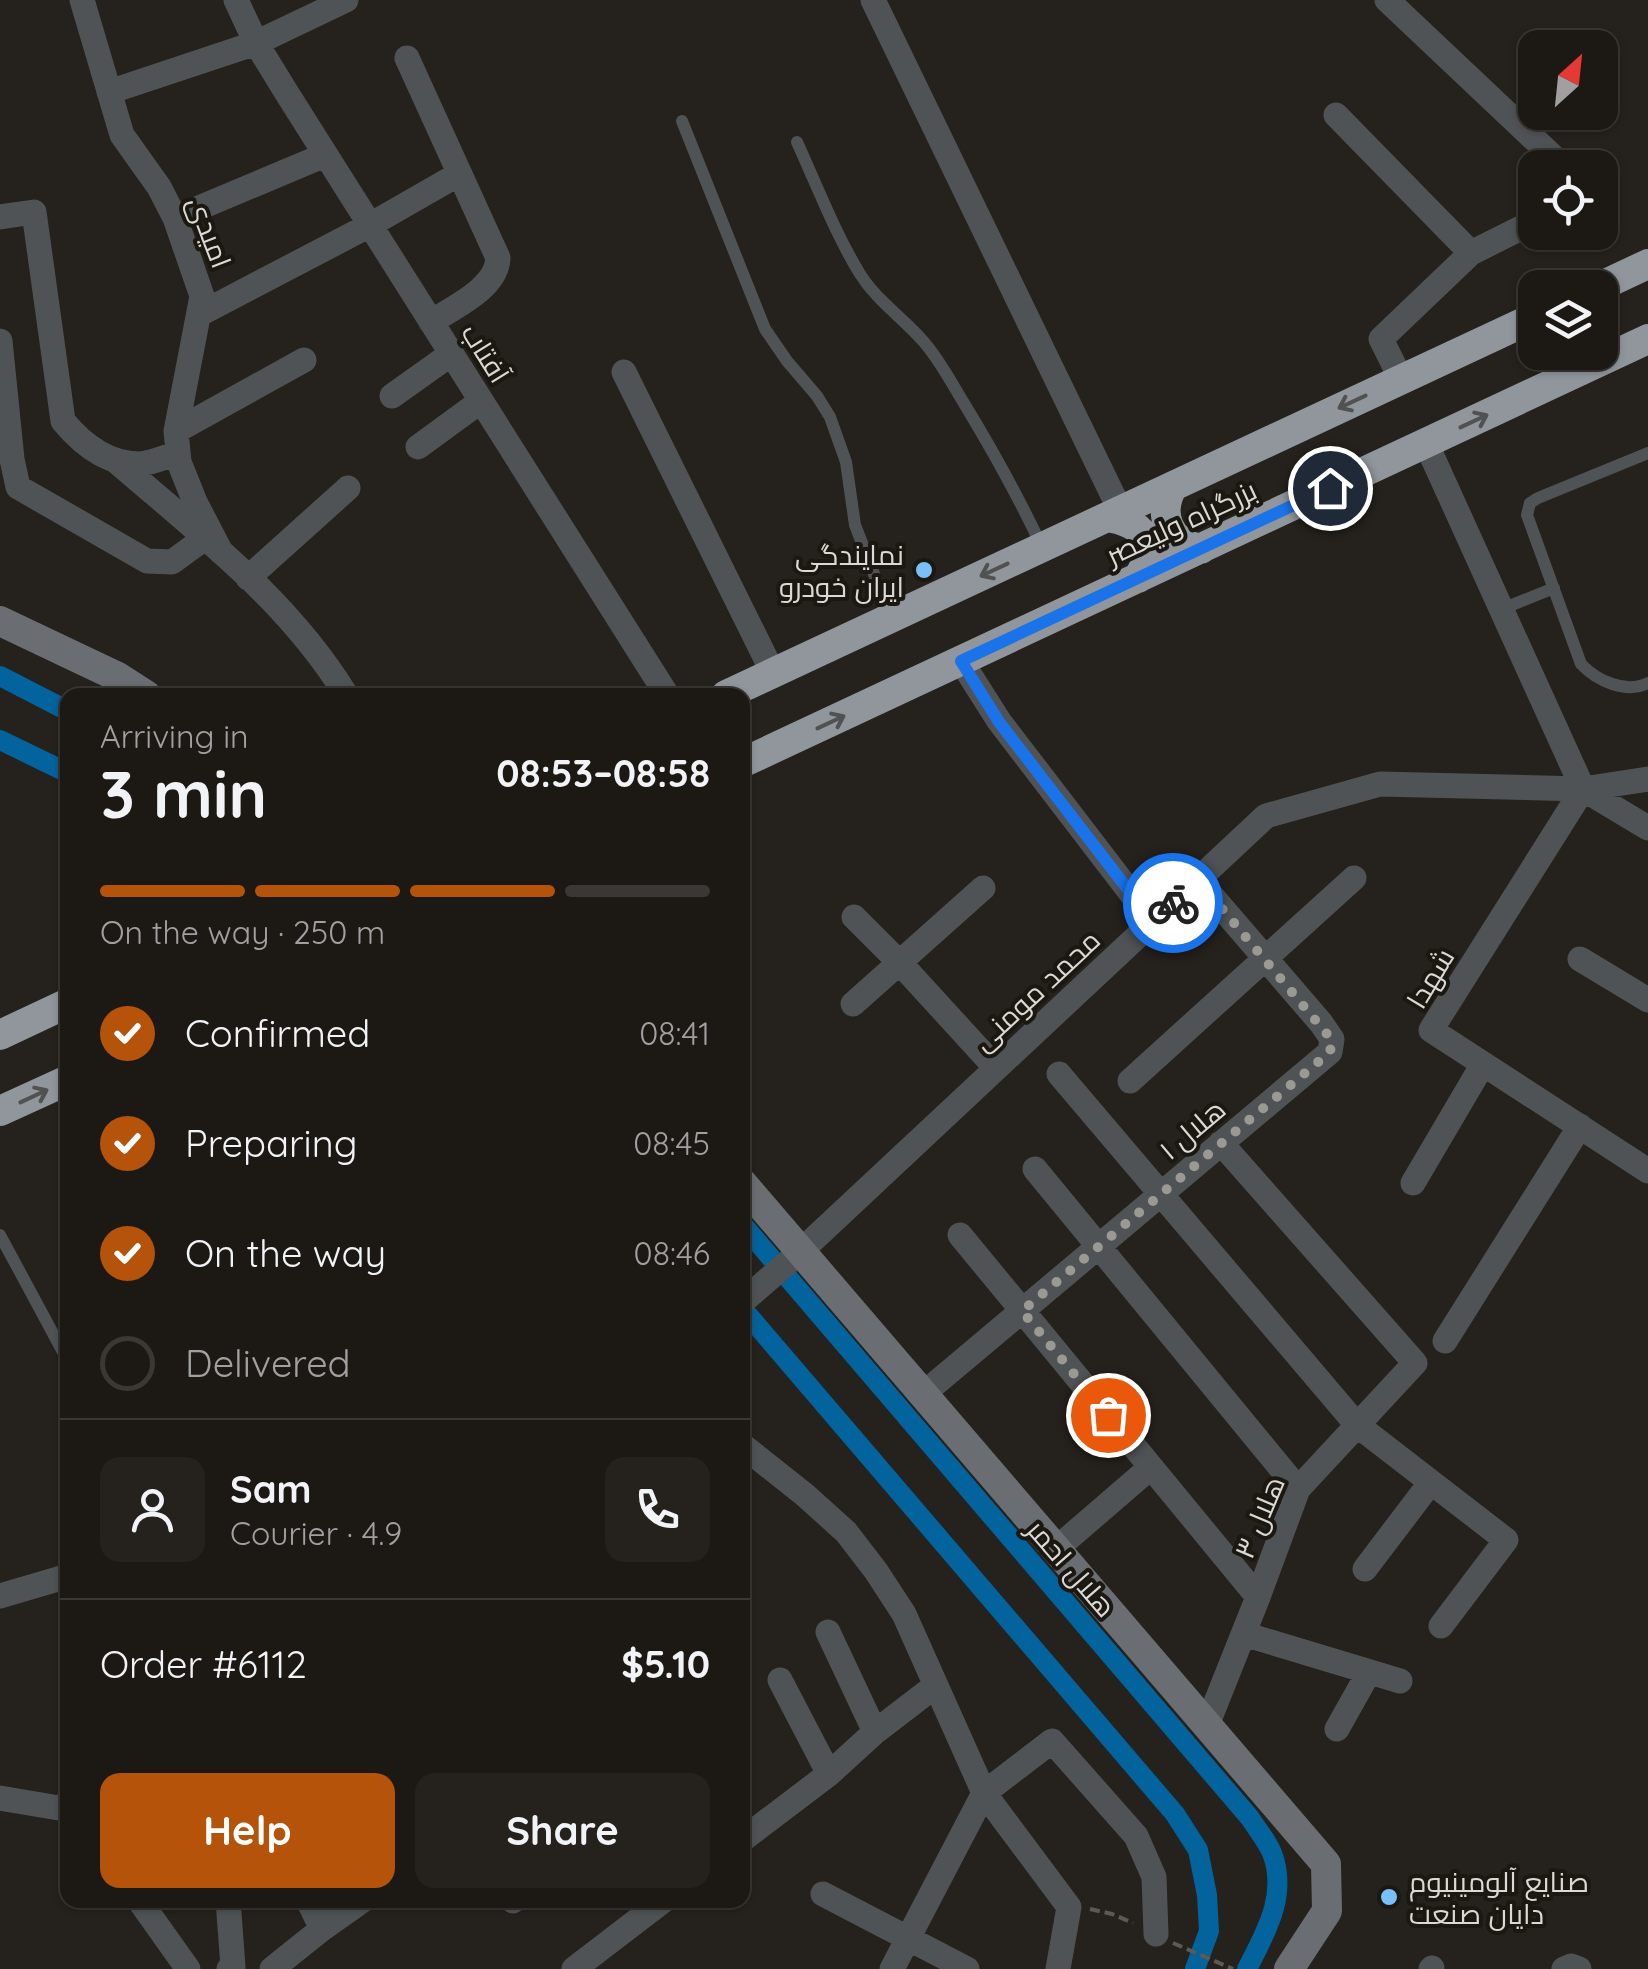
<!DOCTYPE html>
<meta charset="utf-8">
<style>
:root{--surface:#1c1915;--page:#25221e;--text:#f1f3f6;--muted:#a0a0a0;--line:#3a3834;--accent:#b45309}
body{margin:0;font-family:Quicksand,Cairo,sans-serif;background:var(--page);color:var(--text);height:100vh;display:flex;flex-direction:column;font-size:38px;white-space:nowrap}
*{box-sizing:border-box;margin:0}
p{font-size:32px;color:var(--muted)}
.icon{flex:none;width:55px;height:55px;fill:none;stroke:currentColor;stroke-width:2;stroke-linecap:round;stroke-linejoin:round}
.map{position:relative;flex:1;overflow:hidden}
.panel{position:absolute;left:60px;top:688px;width:690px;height:1220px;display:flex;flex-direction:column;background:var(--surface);border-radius:20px;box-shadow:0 2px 8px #0004,0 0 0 2px var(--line)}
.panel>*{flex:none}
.needle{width:65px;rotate:27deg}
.fabs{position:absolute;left:1518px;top:30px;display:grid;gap:20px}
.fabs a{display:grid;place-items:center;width:100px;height:100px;border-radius:20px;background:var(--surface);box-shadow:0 2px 8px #0004,0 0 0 2px var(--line);font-size:50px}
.pin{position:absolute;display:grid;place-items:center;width:85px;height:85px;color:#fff;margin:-42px;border:5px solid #fff;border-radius:50%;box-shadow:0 2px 10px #0007}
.courier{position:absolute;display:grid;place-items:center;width:100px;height:100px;margin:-50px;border:8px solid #1a73e8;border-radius:50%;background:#fff;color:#222;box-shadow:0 2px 12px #0007}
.head em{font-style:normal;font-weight:800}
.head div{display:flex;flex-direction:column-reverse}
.head{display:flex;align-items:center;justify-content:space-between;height:170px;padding:0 40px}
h1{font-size:65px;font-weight:800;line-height:75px}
.bar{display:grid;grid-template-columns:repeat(4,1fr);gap:15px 10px;align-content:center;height:120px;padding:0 40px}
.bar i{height:12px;border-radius:8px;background:var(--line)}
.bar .current{background:var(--accent)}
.bar p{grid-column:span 4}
.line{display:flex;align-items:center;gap:25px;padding:0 40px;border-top:2px solid var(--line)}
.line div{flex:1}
.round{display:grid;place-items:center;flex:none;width:105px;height:105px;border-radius:20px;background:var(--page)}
ol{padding:0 40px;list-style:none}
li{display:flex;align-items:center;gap:30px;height:110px}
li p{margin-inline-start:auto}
li .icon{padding:10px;border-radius:50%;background:var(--accent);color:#fff;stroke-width:4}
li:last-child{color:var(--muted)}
li i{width:55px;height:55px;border:5px solid var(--line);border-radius:50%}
.action{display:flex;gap:20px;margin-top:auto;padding:20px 40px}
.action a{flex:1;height:115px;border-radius:20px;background:var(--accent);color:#fff;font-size:40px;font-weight:800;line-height:115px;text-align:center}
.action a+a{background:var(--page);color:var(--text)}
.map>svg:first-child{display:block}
</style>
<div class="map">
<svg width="1648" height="1969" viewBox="0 0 1648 1969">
<rect width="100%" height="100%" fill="#25211c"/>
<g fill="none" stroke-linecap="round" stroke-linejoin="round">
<!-- canal -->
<path stroke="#02639d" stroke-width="20" d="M0,676L68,711
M0,740L68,773
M742,1224L1250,1818C1257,1829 1267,1841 1272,1853C1288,1895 1266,1932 1247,1969
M742,1308L1175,1814L1198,1850L1207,1895L1209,1931L1195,1969"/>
<!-- path -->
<path stroke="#5d5955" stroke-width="4" stroke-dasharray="10 5" stroke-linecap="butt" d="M1090,1909L1112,1914L1133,1923
M1173,1943L1233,1969"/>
<!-- lane -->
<path stroke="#505355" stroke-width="12" d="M682,121L765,329L787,361L817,396L830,417L846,462L855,525L891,618
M797,142C817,186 835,233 860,274C877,301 902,317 923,341C940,360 952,384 965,405C993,451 1019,498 1042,547
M1648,453L1538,498L1530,503L1527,515L1581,664C1597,681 1626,694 1648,683
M1502,609L1554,588
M0,1235L63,1352"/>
<!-- street -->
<path stroke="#505355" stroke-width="25" d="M82,0L122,135L159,187L175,218L202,296L176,431L179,462L195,502L221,552
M236,0L256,43L288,95L667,695
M873,0L1120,510
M1387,0L1565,168
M407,58L498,258C497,288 454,307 431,322
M109,92L256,43L346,0
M1336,115L1471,253
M0,217L34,212L63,421C82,444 108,464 139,464C152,463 165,457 178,453
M175,218L325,155
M200,314L370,225L459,174
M0,341L12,459L18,487L147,561L172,562L205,538
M624,372L773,673
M1401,379L1381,339L1471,253L1535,221
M392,396L451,354
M176,431L304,360
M1426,443L1583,789
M418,447L481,401
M116,461C198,532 289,601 346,695
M248,578L348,488
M961,661L999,721L1153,922
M1583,789L1431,1030L1648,1171
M1583,789L1648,828
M854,917L900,963L996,1068
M1580,959L1648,1000
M853,1004L983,888
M1059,1074L1357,1425L1506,1540L1441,1626
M1130,1081L1354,878
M1035,1169L1298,1489
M1413,1183L1483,1064
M960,1235L1258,1597
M742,1302L801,1251L1266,816L1380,784L1583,789L1648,779
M1445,1341L1580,1126
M923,1394L1330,1052L1332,1039L1321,1023L1198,880
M742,1445L805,1495L846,1532L876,1571L904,1614L984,1793L1069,1907L1058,1969
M1056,1549L1151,1467
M1365,1569L1431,1482
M0,1596L68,1576
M828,1632L875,1732
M1244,1634L1400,1681
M780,1680L829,1774
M1207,1725L1258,1597L1298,1489L1415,1363L1221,1143
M1337,1729L1369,1672
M0,1798L59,1808L68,1803
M742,1840L829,1774L875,1732L935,1686
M823,1894L967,1969
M139,1900L188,1969
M228,1900L233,1967L229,1969
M308,1900L322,1929
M513,1901L514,1900
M272,1969L322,1929L363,1900
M574,1969L664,1900
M892,1969L984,1793L1052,1741L1136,1836L1154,1877L1156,1934
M1431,1969L1432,1968
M1564,1969L1571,1966L1579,1969"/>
<!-- secondary -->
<path stroke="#6a6e72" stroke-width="30" d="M0,621L118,677L146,695
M742,1183L1326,1864L1327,1911L1289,1969"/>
<!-- highway -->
<path stroke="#90969c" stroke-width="30" d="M1597,288L1648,264
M1173,486C1157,513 1168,544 1201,549
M1107,517C1144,523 1160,544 1138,578
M726,695L1535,317
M742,763L1648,339
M0,1035L68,1003
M0,1111L68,1080"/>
</g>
<!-- one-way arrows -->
<defs><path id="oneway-shaft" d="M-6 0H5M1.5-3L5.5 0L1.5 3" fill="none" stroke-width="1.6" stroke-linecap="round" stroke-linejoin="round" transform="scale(2.5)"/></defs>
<g stroke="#505150">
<use href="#oneway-shaft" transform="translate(1352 402) rotate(155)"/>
<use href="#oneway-shaft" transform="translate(1474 421) rotate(-25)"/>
<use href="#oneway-shaft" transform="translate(994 570) rotate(155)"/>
<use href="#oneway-shaft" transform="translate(831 722) rotate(-25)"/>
<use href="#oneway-shaft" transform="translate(34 1096) rotate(-25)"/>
</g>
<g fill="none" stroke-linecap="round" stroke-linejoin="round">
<!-- done -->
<path stroke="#9b9994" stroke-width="10" stroke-dasharray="0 18" d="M1108,1415L1022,1311L1330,1052L1332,1040L1198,880L1173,903"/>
<!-- route -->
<path stroke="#1a73e8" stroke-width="12" d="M1173,903L1153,922L999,722L961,661L1330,488"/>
</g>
<!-- markers -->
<g fill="#7abff8" stroke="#1b1812" stroke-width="4">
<circle cx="924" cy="570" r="10"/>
<circle cx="1389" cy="1897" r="10"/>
</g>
<g text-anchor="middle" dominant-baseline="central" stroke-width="8" stroke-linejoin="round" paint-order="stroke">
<!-- street labels -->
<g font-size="28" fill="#dbd9d5" stroke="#1b1812">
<text transform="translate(210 232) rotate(69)">امیدی</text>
<text transform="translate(486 353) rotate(58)">آفتاب</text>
<text transform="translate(1181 522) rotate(-25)">بزرگراه ولیعصر</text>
<text transform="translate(1430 978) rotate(-59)">شهدا</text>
<text transform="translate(1036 990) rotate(-43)">محمد مومنی</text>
<text transform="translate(1192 1129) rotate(-40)">هلال ۱</text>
<text transform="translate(1259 1517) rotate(-67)">هلال ۳</text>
<text transform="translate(1072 1568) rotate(49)">هلال احمر</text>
</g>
<!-- poi labels -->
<g font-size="28" fill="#dbd9d5" stroke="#1b1812" text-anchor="end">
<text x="904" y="554">نمایندگی<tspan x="904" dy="32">ایران خودرو</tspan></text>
<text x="1409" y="1881" text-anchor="start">صنايع آلومینیوم<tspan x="1409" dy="32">دایان صنعت</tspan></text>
</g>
</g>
</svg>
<div class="fabs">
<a><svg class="needle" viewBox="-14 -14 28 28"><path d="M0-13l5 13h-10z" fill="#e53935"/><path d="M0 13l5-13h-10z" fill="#a0a0a0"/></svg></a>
<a><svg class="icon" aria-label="locate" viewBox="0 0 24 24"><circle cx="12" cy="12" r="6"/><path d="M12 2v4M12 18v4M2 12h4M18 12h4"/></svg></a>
<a><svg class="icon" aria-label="layers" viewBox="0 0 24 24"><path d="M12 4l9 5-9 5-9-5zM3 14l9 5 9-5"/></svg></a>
</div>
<div class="pin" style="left:1108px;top:1415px;background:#ea580c"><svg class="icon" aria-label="bag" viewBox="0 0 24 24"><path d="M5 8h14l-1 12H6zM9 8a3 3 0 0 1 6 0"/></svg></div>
<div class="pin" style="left:1330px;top:488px;background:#1f2937"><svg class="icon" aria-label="home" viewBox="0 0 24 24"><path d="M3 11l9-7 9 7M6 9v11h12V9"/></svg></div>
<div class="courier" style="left:1173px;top:903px"><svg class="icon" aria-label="bike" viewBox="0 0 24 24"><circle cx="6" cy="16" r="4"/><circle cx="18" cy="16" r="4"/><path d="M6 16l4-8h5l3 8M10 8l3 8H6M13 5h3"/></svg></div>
<section class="panel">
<div class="head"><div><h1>3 min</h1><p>Arriving in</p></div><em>08:53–08:58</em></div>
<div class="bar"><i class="current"></i><i class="current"></i><i class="current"></i><i></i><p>On the way · 250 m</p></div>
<ol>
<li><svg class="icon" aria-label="check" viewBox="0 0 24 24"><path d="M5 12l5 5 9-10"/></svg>Confirmed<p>08:41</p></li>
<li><svg class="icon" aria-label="check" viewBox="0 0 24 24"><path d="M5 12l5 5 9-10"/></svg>Preparing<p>08:45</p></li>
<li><svg class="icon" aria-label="check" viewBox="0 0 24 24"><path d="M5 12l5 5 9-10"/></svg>On the way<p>08:46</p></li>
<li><i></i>Delivered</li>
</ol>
<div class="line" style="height:180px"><a class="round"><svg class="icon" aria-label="person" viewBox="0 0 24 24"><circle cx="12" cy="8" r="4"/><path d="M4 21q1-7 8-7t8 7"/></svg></a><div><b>Sam</b><p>Courier · 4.9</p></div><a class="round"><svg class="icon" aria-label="phone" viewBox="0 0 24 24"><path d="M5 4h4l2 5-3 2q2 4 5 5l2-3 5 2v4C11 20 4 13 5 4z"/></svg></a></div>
<div class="line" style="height:130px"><div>Order #6112</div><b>$5.10</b></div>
<div class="action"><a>Help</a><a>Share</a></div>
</section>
</div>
